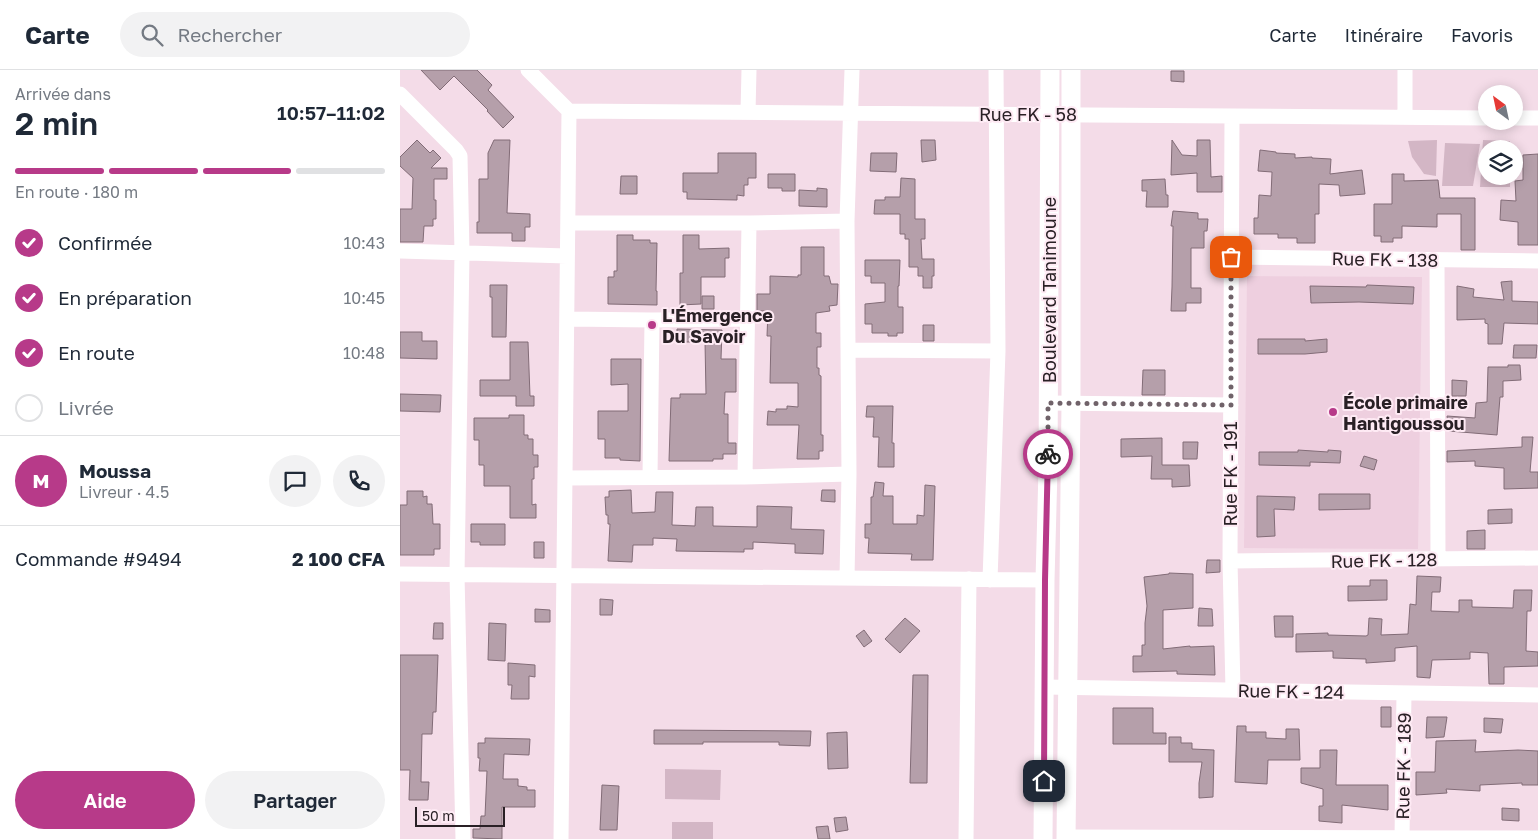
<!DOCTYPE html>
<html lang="fr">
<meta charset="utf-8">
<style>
:root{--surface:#fff;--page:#f2f2f3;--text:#1f2937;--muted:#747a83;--line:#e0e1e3;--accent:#b73a89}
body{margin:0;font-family:"Golos Text",sans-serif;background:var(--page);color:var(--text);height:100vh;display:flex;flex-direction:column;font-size:19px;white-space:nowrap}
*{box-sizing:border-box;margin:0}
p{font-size:16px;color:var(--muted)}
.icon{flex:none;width:28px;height:28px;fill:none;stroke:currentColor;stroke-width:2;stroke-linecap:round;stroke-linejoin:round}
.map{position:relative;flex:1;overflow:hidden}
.details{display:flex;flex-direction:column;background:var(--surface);width:400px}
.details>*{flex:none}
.needle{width:32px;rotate:327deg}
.tools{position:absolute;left:1078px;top:15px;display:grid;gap:10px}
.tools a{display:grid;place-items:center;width:45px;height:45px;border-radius:50%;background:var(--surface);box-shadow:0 2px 12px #0003;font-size:25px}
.scale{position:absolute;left:15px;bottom:12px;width:90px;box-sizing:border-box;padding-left:5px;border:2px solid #292025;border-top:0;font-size:14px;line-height:18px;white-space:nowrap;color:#292025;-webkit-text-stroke:4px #feeaf4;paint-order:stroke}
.pin{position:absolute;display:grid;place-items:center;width:42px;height:42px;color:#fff;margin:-21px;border-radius:10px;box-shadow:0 2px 8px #0006}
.courier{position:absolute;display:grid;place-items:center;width:50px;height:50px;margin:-25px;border:4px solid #b73a89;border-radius:50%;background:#fff;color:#222;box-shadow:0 1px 6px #0007}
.headline em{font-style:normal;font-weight:600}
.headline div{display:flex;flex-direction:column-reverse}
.headline{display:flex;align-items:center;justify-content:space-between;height:85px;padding:0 15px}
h1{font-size:32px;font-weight:600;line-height:38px}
.bar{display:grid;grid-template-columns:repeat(4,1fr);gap:8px 5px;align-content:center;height:60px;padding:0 15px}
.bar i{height:6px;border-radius:4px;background:var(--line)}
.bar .current{background:var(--accent)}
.bar p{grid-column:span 4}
.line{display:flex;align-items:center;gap:12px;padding:0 15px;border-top:1px solid var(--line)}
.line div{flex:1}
.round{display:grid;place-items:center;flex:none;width:52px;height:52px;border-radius:26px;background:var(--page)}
ol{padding:0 15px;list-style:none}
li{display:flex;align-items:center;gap:15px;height:55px}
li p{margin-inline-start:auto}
li .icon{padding:5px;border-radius:50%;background:var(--accent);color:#fff;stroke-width:4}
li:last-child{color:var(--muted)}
li i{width:28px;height:28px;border:2px solid var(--line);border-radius:50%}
.button{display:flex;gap:10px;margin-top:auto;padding:10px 15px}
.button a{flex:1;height:58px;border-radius:30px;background:var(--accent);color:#fff;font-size:20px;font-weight:600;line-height:58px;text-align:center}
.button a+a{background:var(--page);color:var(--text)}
header{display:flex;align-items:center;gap:30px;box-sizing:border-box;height:70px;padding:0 25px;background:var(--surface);border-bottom:1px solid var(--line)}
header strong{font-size:24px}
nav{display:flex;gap:28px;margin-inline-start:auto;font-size:18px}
.search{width:350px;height:45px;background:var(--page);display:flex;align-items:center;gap:12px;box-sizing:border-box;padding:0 18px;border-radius:28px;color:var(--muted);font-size:19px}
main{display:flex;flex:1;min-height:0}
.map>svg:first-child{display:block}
</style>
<header>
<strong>Carte</strong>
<div class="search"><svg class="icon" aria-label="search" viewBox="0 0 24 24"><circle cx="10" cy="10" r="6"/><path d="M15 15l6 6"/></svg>Rechercher</div>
<nav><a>Carte</a><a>Itinéraire</a><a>Favoris</a></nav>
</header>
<main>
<section class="details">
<div class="headline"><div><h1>2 min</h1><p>Arrivée dans</p></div><em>10:57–11:02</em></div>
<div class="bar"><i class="current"></i><i class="current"></i><i class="current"></i><i></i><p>En route · 180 m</p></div>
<ol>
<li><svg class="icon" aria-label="check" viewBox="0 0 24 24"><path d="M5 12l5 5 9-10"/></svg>Confirmée<p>10:43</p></li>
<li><svg class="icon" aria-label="check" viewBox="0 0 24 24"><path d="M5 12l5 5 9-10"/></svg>En préparation<p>10:45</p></li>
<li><svg class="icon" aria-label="check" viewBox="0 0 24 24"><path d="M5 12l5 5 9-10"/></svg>En route<p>10:48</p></li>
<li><i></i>Livrée</li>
</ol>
<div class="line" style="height:90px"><b class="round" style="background:var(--accent);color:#fff">M</b><div><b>Moussa</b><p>Livreur · 4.5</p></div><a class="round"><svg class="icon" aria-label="chat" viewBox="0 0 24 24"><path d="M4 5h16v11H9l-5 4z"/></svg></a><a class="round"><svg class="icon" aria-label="phone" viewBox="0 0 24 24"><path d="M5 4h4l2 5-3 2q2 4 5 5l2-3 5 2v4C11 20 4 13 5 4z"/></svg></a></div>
<div class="line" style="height:65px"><div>Commande #9494</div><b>2 100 CFA</b></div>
<div class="button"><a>Aide</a><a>Partager</a></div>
</section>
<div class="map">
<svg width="1138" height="769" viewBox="0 0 1138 769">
<rect width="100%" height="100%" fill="#f4dce8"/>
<!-- built -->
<path fill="#eecfdf" d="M847,206L1022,207L1018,479L844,478Z"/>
<!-- green -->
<path fill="#d3b6c5" d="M1037,70L1036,106L1024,104L1012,87L1008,71Z
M1083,70L1110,71V79H1086V106H1110V117H1080Z
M1045,73L1080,74L1073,116H1042Z
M265,699L321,700L320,730L265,729Z
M272,752H313V769H272Z"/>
<!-- building -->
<path fill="#b59faa" stroke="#826c77" d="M21,0H77L92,15L88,20L114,47L103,58L87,41L88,40L54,6L40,20Z
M771,1H784V12L771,11Z
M17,70L30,83L33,80L41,88L31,98H47V109H34V130H36V149H33V156H24L23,172H0V139H12L13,108L0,96V87Z
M94,70H110L107,143L130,144V157H125V171H112V163H77V152H79V109H88V83Z
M521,70H535L536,90L522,92Z
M772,70L782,85L797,86V70H810L811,107L822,106V122H797V103L771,105Z
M860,80L876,82V83L895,84V88L912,87V88L931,89L930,104L962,100L965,124L940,126L939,115L919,114V144H915V173H897V168H878V164H854V148H858L859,125L871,126L872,102L858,101Z
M318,83H356V108H348V115H344V126L337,125V130L287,129V122H283V103H318Z
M471,83H497L496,102L470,101Z
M1138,84V175H1118V152L1100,150L1101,130L1116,131L1115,111L1123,110V85Z
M368,104H395V121H382V118H368Z
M992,104H1004V111L1038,110L1040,128H1075V180H1061V144H1037V157L1002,156V168H993V172H981V166H974V134H992Z
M221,106H237V124H220Z
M501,108L515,109V149H525V169H521L522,189H534V206H532V218H523V206H518V197H509V169H505V164H500V144H474L475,130H485V127H500Z
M765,109L766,125H768V137H746L747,121H742V110Z
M417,118L427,119V137L399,136V120L417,121Z
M773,141L798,143V149H808L807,161H804V178H791V218H801V233H786V241H771L772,217L773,156H771Z
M217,165H233V170H250V173H257L256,221H257V235L208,234V207H214V201H217Z
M283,165H299V179L329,178V188H325V207H301V234L280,235V203H283Z
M401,177H424V206H429L431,214H438L437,235L429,236L430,241L416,243V263H421V277H417V298H419V305L421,306V365H423V381H419V389H397L399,355H367L368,341L376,342V339H387V336L398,337V313H370L371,266H367L368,241H357V224H370V206L398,207V205H401Z
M465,190H500L499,216H498V237H503V263H497V266H488V263H472V254H465V234L485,232V213H471V206H465Z
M1112,211V231L1138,232V254L1104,253L1102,274H1088V254L1085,253V249L1057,250V216L1074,219L1073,227L1104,230L1101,212Z
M90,215H107L106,267H92V227H90Z
M967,215L1014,217L1013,234L959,232L911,233L910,216L966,217Z
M302,226H314V239H302Z
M523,255H534V271H523Z
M277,259L322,260L321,289H336V322H325L324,344H328V373H336V384H323V389H313V391H269L271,328H280V324H306L305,272H277Z
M0,262H22V271H37V289L0,288Z
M858,269H905V271L927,269V282L905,284H858Z
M110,272H128L130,326H134V336H116V326H80V310H110Z
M1114,275H1137L1136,288H1113Z
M211,289H241L240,391L220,390V388H205V369H198V341H228V314L211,315Z
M1108,295H1120L1121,310L1103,311V327H1100L1097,365L1049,361L1047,346L1075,348L1076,333L1087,332L1088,297H1108Z
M743,300H765V325H742Z
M1052,310L1067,311L1066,326H1052Z
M0,324L41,325L40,342L0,341Z
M467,336H493L492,373H494V397H478L479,367H473L474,347H466Z
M109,345H124V365H128V369H133V385H138V397H134V409H132V435L136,434V448H110V416H84V395H79V370H74V348H109Z
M1122,367H1133L1130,402H1138V418L1104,419V398L1075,396V391L1047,392V381L1122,377Z
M762,368V395H789L790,416L772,417V409H751L752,386L721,387V369Z
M783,372H798L797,389H783Z
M898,380L928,382V380L941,381L940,393L910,392V396L859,395V382H898Z
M964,386L977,390L974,400L960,396Z
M475,412L484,413L483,426H493V454H517V445L524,446L525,415L535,416L533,490H511L512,484L468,483L469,468H465V454H471V427H473Z
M231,420L232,443L255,442L256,422H273L272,455L295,456L296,437H313V456L357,457V436L392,437L391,459L424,460L423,484L395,483V474L353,472V479H344V482L276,481L277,469L253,468V475H233L232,492L208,491L210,454H208V445H206L205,427H209V421Z
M422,420H435V432L421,431Z
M7,421H23V427L27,426V434H32L33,454H40V479H34V485H0V435H7Z
M919,424H970V439L919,440Z
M857,426L895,427L894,440L874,439L875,466L857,467Z
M1112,439V453L1088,454V440Z
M71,454H105V475H80V472H71Z
M1085,460V479H1067V461Z
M134,472H144V488H134Z
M807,490H820V502L806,503Z
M769,503L793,504V538L763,540V579L790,576V577L814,576L815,605L777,604V601L733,602V586H742V575H745V553L747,536L744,507L769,504Z
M1017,506L1041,507L1040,522H1032L1031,541L1059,542V530H1072V537L1113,538L1114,520H1132L1131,541H1127L1126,581L1138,582V596L1104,597V614H1089L1088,583L1070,582V589L1032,590L1030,608L1017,607V576L995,578V591L966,593V589L933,588V581L896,582V564L928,563V565L966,566L968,565L969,548L982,549L981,565L1008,564L1010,534L1016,535Z
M970,510H987V530L948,531V516H970Z
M200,529L213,530L212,545H200Z
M799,538L812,539L813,556H798Z
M135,539L150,540V552H135Z
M874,546H893V567H875Z
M505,548L520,561L500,583L485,569Z
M34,553H43V569H33Z
M89,553L106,554L105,591L88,590Z
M464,560L472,571L464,577L456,566Z
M0,585H38L36,642H33L32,664H22L21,712H29L28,730H9L10,700H0Z
M108,593L135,595V607L129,606V629H111L112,615H108Z
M513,605H528L527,713H510Z
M981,637H991V657H981Z
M713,638H753V663H766V674H713Z
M1027,647H1047L1044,667L1026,668Z
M1084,648L1103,649L1101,663L1084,662Z
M837,656H846V662H866V668L886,669V659H899L900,690H868L867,714L835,712Z
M254,660L411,661L410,676L379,675V672H303V674H254Z
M447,662L448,698L428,699L427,663Z
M769,667H781V673H792V679L814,680L813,727L799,728V713L802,692H769Z
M85,668L130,669L129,685L104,684L103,709H118V716L127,717V720H135V737H102V769L73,768V759H80L81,746H85L87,701H79L80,688H78V673H85Z
M1076,670L1075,682L1118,680L1138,681V715H1122V713L1080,715V721L1046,719L1047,723L1016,725V702H1035L1036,671Z
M920,680H937L936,715H988V740L942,735V753L919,751V736H923V719L901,713V698H920Z
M202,715L219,716L217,760H200Z
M1102,738L1119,739V751L1102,750Z
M446,747L448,760L436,762L434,748Z
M428,756L430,769H418L416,757Z"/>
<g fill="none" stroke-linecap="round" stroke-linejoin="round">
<!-- minor -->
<path stroke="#fff" stroke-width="15" d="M128,0L169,41L161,769
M0,24L56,80L60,86L62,183L57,505L63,769
M169,41L1086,48
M348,42L349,0
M832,46L830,491L833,620
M1005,47V0
M1114,48H1138
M168,153H349L447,151
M0,181L167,186
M831,187L1138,191
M1037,190L1038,489
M167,249L252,250L347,249
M448,280L598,281
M648,333L831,335
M250,407L252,250
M345,407L349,153
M165,408L345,407L449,404
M830,491L1138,488
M0,504L645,510
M447,508L449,404L447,151L452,0
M590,510L598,281L596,0
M645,617L1138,625
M666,767L1138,768
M566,769L569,509
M1002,769L1004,623"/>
<!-- major -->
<path stroke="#fff" stroke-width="19" d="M643,769L645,510L648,400L650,0
M666,769L671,334V0"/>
</g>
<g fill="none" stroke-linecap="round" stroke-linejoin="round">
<!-- done -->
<path stroke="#706269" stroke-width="5" stroke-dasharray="0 9" d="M648,384V333L831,335V187"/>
<!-- route -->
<path stroke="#b73a89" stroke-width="6" d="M644,711L645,510L648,384"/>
</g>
<!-- markers -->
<g fill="#b73a89" stroke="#feeaf4" stroke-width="2">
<circle cx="252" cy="255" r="5"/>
<circle cx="933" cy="342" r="5"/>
</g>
<g text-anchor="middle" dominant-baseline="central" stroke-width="4" stroke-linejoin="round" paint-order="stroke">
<!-- street labels -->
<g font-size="18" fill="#292025" stroke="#feeaf4">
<text x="628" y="44">Rue FK - 58</text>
<text transform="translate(985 189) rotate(1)">Rue FK - 138</text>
<text transform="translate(649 220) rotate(-90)">Boulevard Tanimoune</text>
<text transform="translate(830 404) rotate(-90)">Rue FK - 191</text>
<text transform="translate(984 490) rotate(-1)">Rue FK - 128</text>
<text transform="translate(891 621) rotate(1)">Rue FK - 124</text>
<text transform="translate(1003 696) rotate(-89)">Rue FK - 189</text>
</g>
<!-- poi labels -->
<g font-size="18" font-weight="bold" fill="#292025" stroke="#feeaf4" text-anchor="start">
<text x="262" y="245">L'Émergence<tspan x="262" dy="21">Du Savoir</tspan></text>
<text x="943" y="332">École primaire<tspan x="943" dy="21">Hantigoussou</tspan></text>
</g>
</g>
</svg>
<div class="tools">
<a><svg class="needle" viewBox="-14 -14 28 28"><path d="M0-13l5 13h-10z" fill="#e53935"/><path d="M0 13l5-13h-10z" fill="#747a83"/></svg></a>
<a><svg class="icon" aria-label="layers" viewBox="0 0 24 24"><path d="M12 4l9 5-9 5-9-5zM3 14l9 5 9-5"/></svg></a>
</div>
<div class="scale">50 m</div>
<div class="pin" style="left:831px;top:187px;background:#ea580c"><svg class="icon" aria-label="bag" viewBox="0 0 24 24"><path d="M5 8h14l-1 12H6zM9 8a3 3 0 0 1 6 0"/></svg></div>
<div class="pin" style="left:644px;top:711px;background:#1f2937"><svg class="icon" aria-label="home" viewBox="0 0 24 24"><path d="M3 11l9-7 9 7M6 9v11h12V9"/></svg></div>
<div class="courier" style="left:648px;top:384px"><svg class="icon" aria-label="bike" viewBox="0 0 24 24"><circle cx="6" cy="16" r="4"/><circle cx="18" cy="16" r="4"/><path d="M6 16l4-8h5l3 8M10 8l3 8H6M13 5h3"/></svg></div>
</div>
</main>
